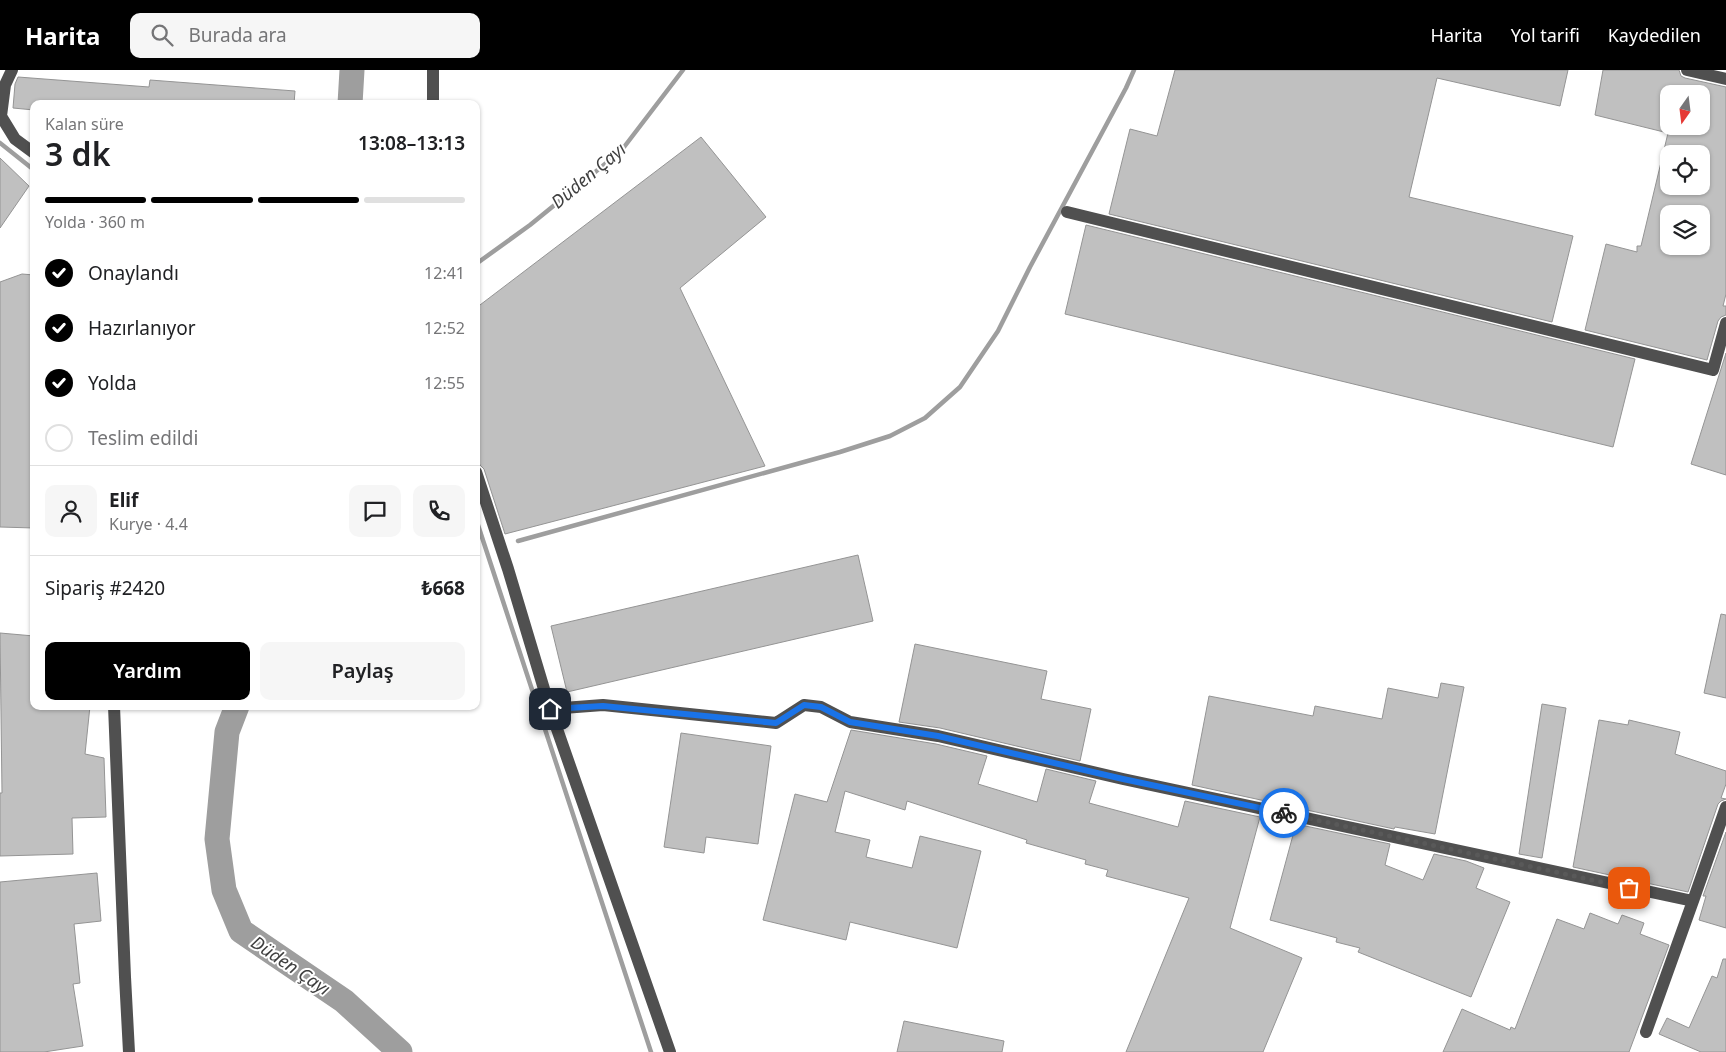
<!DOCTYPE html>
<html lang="tr">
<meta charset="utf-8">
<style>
:root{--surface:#fff;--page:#f6f6f6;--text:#202124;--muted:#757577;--line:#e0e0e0;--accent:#000}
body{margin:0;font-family:"Noto Sans",sans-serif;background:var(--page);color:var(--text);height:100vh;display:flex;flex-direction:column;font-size:19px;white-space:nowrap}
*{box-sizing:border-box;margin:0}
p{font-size:16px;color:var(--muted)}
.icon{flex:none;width:28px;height:28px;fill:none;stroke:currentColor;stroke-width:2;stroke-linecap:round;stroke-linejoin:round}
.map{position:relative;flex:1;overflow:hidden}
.panel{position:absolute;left:30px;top:30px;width:450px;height:610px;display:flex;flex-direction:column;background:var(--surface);border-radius:10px;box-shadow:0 1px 4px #0004}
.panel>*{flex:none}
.needle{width:32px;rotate:194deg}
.controls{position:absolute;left:1660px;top:15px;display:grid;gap:10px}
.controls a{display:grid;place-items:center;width:50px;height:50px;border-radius:10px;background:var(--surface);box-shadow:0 1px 4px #0004;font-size:25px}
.pin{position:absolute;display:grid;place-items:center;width:42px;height:42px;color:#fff;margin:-21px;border-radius:10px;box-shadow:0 2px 8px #0006}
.courier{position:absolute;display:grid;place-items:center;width:50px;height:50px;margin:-25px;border:4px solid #1a73e8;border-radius:50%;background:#fff;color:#222;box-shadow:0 1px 6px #0007}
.overview em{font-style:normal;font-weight:600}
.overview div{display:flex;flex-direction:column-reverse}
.overview{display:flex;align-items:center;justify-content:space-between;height:85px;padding:0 15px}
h1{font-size:32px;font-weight:600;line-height:38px}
.bar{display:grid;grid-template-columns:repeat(4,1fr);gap:8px 5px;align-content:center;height:60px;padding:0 15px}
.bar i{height:6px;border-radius:4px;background:var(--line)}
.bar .active{background:var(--accent)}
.bar p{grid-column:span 4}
.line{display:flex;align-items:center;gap:12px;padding:0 15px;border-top:1px solid var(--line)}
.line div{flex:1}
.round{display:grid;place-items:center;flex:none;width:52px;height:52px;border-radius:10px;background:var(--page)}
ol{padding:0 15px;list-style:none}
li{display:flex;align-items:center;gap:15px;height:55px}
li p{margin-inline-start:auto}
li .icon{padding:5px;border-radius:50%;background:var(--accent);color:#fff;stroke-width:4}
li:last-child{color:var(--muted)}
li i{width:28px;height:28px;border:2px solid var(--line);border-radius:50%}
.action{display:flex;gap:10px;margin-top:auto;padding:10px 15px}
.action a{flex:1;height:58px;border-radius:10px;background:var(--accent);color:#fff;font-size:20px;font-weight:600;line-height:58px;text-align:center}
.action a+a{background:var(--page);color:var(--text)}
header{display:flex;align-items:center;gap:30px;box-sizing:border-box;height:70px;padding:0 25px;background:var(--accent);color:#fff}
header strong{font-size:24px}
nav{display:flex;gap:28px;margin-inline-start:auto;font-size:18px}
.search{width:350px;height:45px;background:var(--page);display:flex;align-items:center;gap:12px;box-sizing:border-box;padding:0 18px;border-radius:10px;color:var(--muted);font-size:19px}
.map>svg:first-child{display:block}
</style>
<header>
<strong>Harita</strong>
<div class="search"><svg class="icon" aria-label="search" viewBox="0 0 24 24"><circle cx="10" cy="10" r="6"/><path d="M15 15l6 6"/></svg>Burada ara</div>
<nav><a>Harita</a><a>Yol tarifi</a><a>Kaydedilen</a></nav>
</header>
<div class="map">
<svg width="1726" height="982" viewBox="0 0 1726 982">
<rect width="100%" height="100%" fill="#fff"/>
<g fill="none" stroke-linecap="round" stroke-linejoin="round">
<!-- stream -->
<path stroke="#9e9e9e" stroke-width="4.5" d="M0,73L34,100
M476,194L530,155L621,81L683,0
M476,449L651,982
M518,471L840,382L890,366L925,348L960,317L998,261L1030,197L1126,18L1134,0"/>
<!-- river -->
<path stroke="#9e9e9e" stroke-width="25" d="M350,34L352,0
M237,636L227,662L217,769L224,820L241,861L344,931L400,982"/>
</g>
<!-- building -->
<path fill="#c0c0c0" stroke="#949494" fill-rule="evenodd" d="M1175,0H1568L1560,36L1437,8L1409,127L1573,166L1552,252L1109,144L1130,59L1157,66Z
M1603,0H1679L1681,6L1685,8L1726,17V224L1723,236H1726V245L1721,247L1718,251L1707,290L1585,260L1606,174L1637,182V176H1641L1668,63L1595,45ZM1669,24H1701V56H1670L1669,60ZM1669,84H1701V116H1669ZM1669,144H1701V176H1669Z
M18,7L149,17L150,10L295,21L294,34H34V40L13,38L15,14Z
M701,67L766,147L680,218L765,396L505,464L484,399L480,395L476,383V238Z
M0,88L29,116L0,158Z
M1086,155L1635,289L1613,377L1065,244Z
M22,204L34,205V458L0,457V212Z
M1726,283V405L1691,394Z
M858,485L873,551L567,622L551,556Z
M1721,544L1726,545V628L1704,623Z
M0,563L34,566V636H90L85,684L104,688L106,747L72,748L73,784L0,786V723H2Z
M915,574L1047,601L1041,629L1091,639L1080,691L940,658L899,652Z
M1441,613L1464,617L1435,764L1395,757L1394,759L1192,715L1209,626L1313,646L1315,636L1382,649L1388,618L1438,628Z
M1542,634L1566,638L1542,788L1519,784Z
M1599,650L1628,655L1629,650L1680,662L1675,684L1726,701V714L1721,728L1726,729L1721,731L1718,734L1688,822L1573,797Z
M851,660L936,674L987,686L978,714L1037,732L1046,699L1096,711L1089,733L1178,757L1185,731L1260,747L1230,858L1302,888L1263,982H1126L1189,828L1106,806L1108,800L1085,794L1086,790L1026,773L1027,770L907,731L905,740L845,721L835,762L870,770L866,787L912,798L920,766L981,781L957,878L850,852L846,870L763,850L795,724L827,732Z
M681,663L771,676L758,774L706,767L704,783L664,777Z
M1296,754L1390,774L1385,795L1423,810L1434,784L1466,791L1484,798L1476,818L1510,832L1471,927L1358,882L1360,878L1336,872L1337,868L1270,850Z
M1726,762V858L1699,850L1706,826H1703Z
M97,803L101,851L74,854L80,913L73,914L83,976L44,982H0V812Z
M1590,843L1618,854L1622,845L1644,853L1640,864L1669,875L1629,982H1443L1462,939L1510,960L1511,957L1515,959L1557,849L1584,859Z
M1723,889H1726V982H1701L1659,964L1667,948L1689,958L1712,906L1717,908Z
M904,951L1004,971L1002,982H897Z"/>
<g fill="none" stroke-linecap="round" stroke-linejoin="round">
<!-- minor -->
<path stroke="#505050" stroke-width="12" d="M12,0L5,15L1,46L15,69L34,83
M1687,0L1726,9
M433,34V0
M1067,142L1713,300L1726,253
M476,402L508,499L550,639L670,982
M114,636L125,907L129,982
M550,639L603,635L776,653L804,635L821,637L850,652L938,666L1123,709L1693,831L1646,962
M1693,831L1726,737"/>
</g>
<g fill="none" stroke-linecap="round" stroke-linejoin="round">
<!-- done -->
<path stroke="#595959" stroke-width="5" stroke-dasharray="0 9" d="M1284,743L1629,818"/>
<!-- route -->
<path stroke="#1a73e8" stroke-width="6" d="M550,639L603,636L776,653L804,635L821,637L850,652L938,666L1123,709L1284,743"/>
</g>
<g text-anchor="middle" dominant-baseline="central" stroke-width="4" stroke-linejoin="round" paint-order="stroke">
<!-- water labels -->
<g font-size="18" font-style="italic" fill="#3f3f3f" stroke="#fff">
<text transform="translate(588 105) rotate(-40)">Düden Çayı</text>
<text transform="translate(291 895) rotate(34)">Düden Çayı</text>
</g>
</g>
</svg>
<div class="controls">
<a><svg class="needle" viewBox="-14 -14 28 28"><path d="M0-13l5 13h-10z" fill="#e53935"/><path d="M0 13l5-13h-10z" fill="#757577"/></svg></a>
<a><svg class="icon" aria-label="locate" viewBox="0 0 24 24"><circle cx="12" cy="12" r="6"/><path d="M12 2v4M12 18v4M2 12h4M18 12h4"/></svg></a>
<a><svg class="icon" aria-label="layers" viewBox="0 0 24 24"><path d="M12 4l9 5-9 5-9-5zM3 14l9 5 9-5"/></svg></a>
</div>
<div class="pin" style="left:1629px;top:818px;background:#ea580c"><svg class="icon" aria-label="bag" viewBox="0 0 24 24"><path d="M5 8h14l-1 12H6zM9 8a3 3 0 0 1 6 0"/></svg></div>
<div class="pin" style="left:550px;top:639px;background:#1f2937"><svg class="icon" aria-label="home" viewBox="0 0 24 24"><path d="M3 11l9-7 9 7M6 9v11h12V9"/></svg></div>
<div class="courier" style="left:1284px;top:743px"><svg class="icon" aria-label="bike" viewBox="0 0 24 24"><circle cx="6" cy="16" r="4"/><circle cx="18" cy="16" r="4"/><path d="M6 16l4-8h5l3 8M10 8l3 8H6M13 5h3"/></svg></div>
<section class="panel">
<div class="overview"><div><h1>3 dk</h1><p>Kalan süre</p></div><em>13:08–13:13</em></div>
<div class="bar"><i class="active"></i><i class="active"></i><i class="active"></i><i></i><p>Yolda · 360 m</p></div>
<ol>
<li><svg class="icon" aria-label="check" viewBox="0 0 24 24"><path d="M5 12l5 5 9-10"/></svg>Onaylandı<p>12:41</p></li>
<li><svg class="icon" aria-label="check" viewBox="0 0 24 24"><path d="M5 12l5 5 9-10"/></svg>Hazırlanıyor<p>12:52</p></li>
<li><svg class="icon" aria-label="check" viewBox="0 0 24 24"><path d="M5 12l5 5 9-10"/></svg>Yolda<p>12:55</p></li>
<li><i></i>Teslim edildi</li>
</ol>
<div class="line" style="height:90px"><a class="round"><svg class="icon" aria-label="person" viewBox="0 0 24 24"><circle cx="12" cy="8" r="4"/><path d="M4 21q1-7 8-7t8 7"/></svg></a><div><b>Elif</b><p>Kurye · 4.4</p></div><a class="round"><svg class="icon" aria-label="chat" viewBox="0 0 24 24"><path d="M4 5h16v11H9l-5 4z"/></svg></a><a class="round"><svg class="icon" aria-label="phone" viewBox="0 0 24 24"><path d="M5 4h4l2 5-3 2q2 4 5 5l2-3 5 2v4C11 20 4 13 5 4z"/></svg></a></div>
<div class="line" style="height:65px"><div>Sipariş #2420</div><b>₺668</b></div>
<div class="action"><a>Yardım</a><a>Paylaş</a></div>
</section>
</div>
